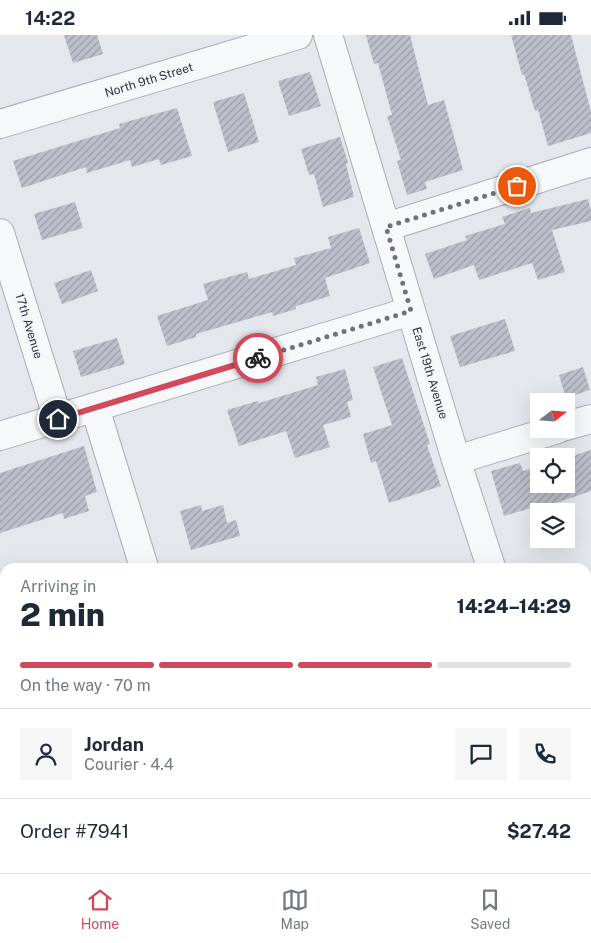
<!DOCTYPE html>
<meta charset="utf-8">
<style>
:root{--surface:#fff;--page:#f6f6f7;--text:#1f2937;--muted:#747a83;--line:#e0e1e3;--accent:#d1495b}
body{margin:0;font-family:"Public Sans",sans-serif;background:var(--page);color:var(--text);height:100vh;display:flex;flex-direction:column;font-size:19px;white-space:nowrap}
*{box-sizing:border-box;margin:0}
p{font-size:16px;color:var(--muted)}
.icon{flex:none;width:28px;height:28px;fill:none;stroke:currentColor;stroke-width:2;stroke-linecap:round;stroke-linejoin:round}
.map{position:relative;flex:1;overflow:hidden}
.details{position:absolute;left:0px;top:528px;width:591px;height:311px;display:flex;flex-direction:column;background:var(--surface);border-radius:15px 15px 0 0;box-shadow:0 5px 20px #0002}
.details>*{flex:none}
.needle{width:32px;rotate:73deg}
.buttons{position:absolute;left:530px;top:358px;display:grid;gap:10px}
.buttons a{display:grid;place-items:center;width:45px;height:45px;border-radius:0px;background:var(--surface);box-shadow:0 5px 20px #0002;font-size:25px}
.pin{position:absolute;display:grid;place-items:center;width:42px;height:42px;color:#fff;margin:-21px;border:2px solid #fff;border-radius:50%;box-shadow:0 1px 5px #0007}
.courier{position:absolute;display:grid;place-items:center;width:50px;height:50px;margin:-25px;border:4px solid #d1495b;border-radius:50%;background:#fff;color:#222;box-shadow:0 1px 6px #0007}
.overview em{font-style:normal;font-weight:800}
.overview div{display:flex;flex-direction:column-reverse}
.overview{display:flex;align-items:center;justify-content:space-between;height:85px;padding:0 20px}
h1{font-size:32px;font-weight:800;line-height:38px}
.bar{display:grid;grid-template-columns:repeat(4,1fr);gap:8px 5px;align-content:center;height:60px;padding:0 20px}
.bar i{height:6px;border-radius:4px;background:var(--line)}
.bar .current{background:var(--accent)}
.bar p{grid-column:span 4}
.line{display:flex;align-items:center;gap:12px;padding:0 20px;border-top:1px solid var(--line)}
.line div{flex:1}
.round{display:grid;place-items:center;flex:none;width:52px;height:52px;border-radius:0px;background:var(--page)}
.status{display:flex;justify-content:space-between;align-items:center;height:35px;padding:0 25px;background:var(--surface);direction:ltr}
.status svg{height:14px;fill:currentColor}
.tab-bar{display:flex;justify-content:space-around;align-items:center;height:70px;border-top:1px solid var(--line);background:var(--surface);font-size:14px;color:var(--muted)}
.tab-bar a{display:grid;justify-items:center;gap:2px}
.tab-bar .current{color:var(--accent)}
.map>svg:first-child{display:block}
</style>
<div class="status"><b>14:22</b><svg viewBox="0 0 49 12"><path d="M0 12V9h3v3zM5 12V6h3v6zM10 12V3h3v9zM15 12V0h3v12zM26 1h20v11H26zM47 4h2v5h-2z"/></svg></div>
<div class="map">
<svg width="591" height="838" viewBox="0 0 591 838">
<defs>
<pattern id="building-hatch" width="6" height="6" patternUnits="userSpaceOnUse" patternTransform="scale(1.25)"><rect width="6" height="6" fill="#bbc0ca"/><path d="M-1 1l2-2M0 6l6-6M5 7l2-2" fill="none" stroke="#989da6"/></pattern>
</defs>
<rect width="100%" height="100%" fill="#e4e7ec"/>
<!-- building -->
<path fill="url(#building-hatch)" d="M64,0H97L103,19L73,28Z
M366,0H410L428,70L444,65L463,135L425,147L427,154L407,160L397,126L401,125L387,81L392,80L378,28L374,29Z
M511,0H571L591,77V98L548,111L538,75L535,76L524,39L522,40Z
M310,37L321,71L289,81L278,46Z
M244,58L259,107L228,117L213,67Z
M177,73L192,121L161,130L159,124L132,132L130,125L87,138L86,132L22,153L13,126L120,93L119,89Z
M340,102L348,128L346,129L354,162L323,172L314,139L309,140L301,114Z
M588,164L591,176V186L552,195L565,237L538,245L532,228L479,245L474,230L434,244L425,219L467,205L465,201L505,189L502,182L530,173L531,178Z
M75,167L83,193L42,205L34,179Z
M359,193L370,228L325,243L330,261L296,271V274L273,281L272,277L196,299V302L167,311L157,281L208,265L203,249L247,237L249,244L296,230L294,223L331,213L328,202Z
M91,235L98,256L62,269L54,248Z
M505,284L515,316L460,332L450,301Z
M117,303L125,329L81,342L73,316Z
M402,323L430,409L427,410L441,451L389,468L376,426L371,428L363,399L392,390L373,332Z
M583,332L590,355L566,363L559,340Z
M345,334L353,365L347,367L351,382L323,390L330,412L295,423L286,396L239,411L227,375L258,366L259,368L318,350L316,342Z
M84,411L97,457L85,461L89,476L64,484L63,478L0,498V438Z
M591,415V456L550,470L549,468L504,481L491,436L520,428L523,436L539,431V449H566V423Z
M201,470L202,476L223,470L227,488L236,485L240,501L191,515L180,476Z"/>
<g fill="none" stroke-linecap="round" stroke-linejoin="round">
<!-- minor casing -->
<g stroke="#a9aeb7" stroke-width="30">
<path id="minor" d="M328,0L456,425L491,532
M0,89L298,0
M386,192L591,127
M0,198L58,384
M95,373L144,532
M566,391L591,384
M0,401L411,276
M456,425L558,394
M586,631L591,630
M235,834L236,838
M584,834L585,838"/>
</g>
<!-- minor -->
<use href="#minor" stroke="#f7f8fa" stroke-width="28"/>
</g>
<g fill="none" stroke-linecap="round" stroke-linejoin="round">
<!-- done -->
<path stroke="#6c737f" stroke-width="5" stroke-dasharray="0 9" d="M258,323L411,276L386,192L517,151"/>
<!-- route -->
<path stroke="#d1495b" stroke-width="6" d="M58,384L258,323"/>
</g>
<g text-anchor="middle" dominant-baseline="central" stroke-width="4" stroke-linejoin="round" paint-order="stroke">
<!-- street labels -->
<g font-size="12" fill="#2b3445" stroke="#f4f6f9">
<text transform="translate(149 45) rotate(-17)">North 9th Street</text>
<text transform="translate(29 291) rotate(73)">17th Avenue</text>
<text transform="translate(430 338) rotate(73)">East 19th Avenue</text>
</g>
</g>
</svg>
<div class="buttons">
<a><svg class="needle" viewBox="-14 -14 28 28"><path d="M0-13l5 13h-10z" fill="#e53935"/><path d="M0 13l5-13h-10z" fill="#747a83"/></svg></a>
<a><svg class="icon" aria-label="locate" viewBox="0 0 24 24"><circle cx="12" cy="12" r="6"/><path d="M12 2v4M12 18v4M2 12h4M18 12h4"/></svg></a>
<a><svg class="icon" aria-label="layers" viewBox="0 0 24 24"><path d="M12 4l9 5-9 5-9-5zM3 14l9 5 9-5"/></svg></a>
</div>
<div class="pin" style="left:517px;top:151px;background:#ea580c"><svg class="icon" aria-label="bag" viewBox="0 0 24 24"><path d="M5 8h14l-1 12H6zM9 8a3 3 0 0 1 6 0"/></svg></div>
<div class="pin" style="left:58px;top:384px;background:#1f2937"><svg class="icon" aria-label="home" viewBox="0 0 24 24"><path d="M3 11l9-7 9 7M6 9v11h12V9"/></svg></div>
<div class="courier" style="left:258px;top:323px"><svg class="icon" aria-label="bike" viewBox="0 0 24 24"><circle cx="6" cy="16" r="4"/><circle cx="18" cy="16" r="4"/><path d="M6 16l4-8h5l3 8M10 8l3 8H6M13 5h3"/></svg></div>
<section class="details">
<div class="overview"><div><h1>2 min</h1><p>Arriving in</p></div><em>14:24–14:29</em></div>
<div class="bar"><i class="current"></i><i class="current"></i><i class="current"></i><i></i><p>On the way · 70 m</p></div>
<div class="line" style="height:90px"><a class="round"><svg class="icon" aria-label="person" viewBox="0 0 24 24"><circle cx="12" cy="8" r="4"/><path d="M4 21q1-7 8-7t8 7"/></svg></a><div><b>Jordan</b><p>Courier · 4.4</p></div><a class="round"><svg class="icon" aria-label="chat" viewBox="0 0 24 24"><path d="M4 5h16v11H9l-5 4z"/></svg></a><a class="round"><svg class="icon" aria-label="phone" viewBox="0 0 24 24"><path d="M5 4h4l2 5-3 2q2 4 5 5l2-3 5 2v4C11 20 4 13 5 4z"/></svg></a></div>
<div class="line" style="height:65px"><div>Order #7941</div><b>$27.42</b></div>
</section>
</div>
<nav class="tab-bar">
<a class="current"><svg class="icon" aria-label="home" viewBox="0 0 24 24"><path d="M3 11l9-7 9 7M6 9v11h12V9"/></svg>Home</a>
<a><svg class="icon" aria-label="map" viewBox="0 0 24 24"><path d="M3 6l6-2 6 2 6-2v14l-6 2-6-2-6 2zM9 4v14M15 6v14"/></svg>Map</a>
<a><svg class="icon" aria-label="saved" viewBox="0 0 24 24"><path d="M7 4h10v16l-5-4-5 4z"/></svg>Saved</a>
</nav>
